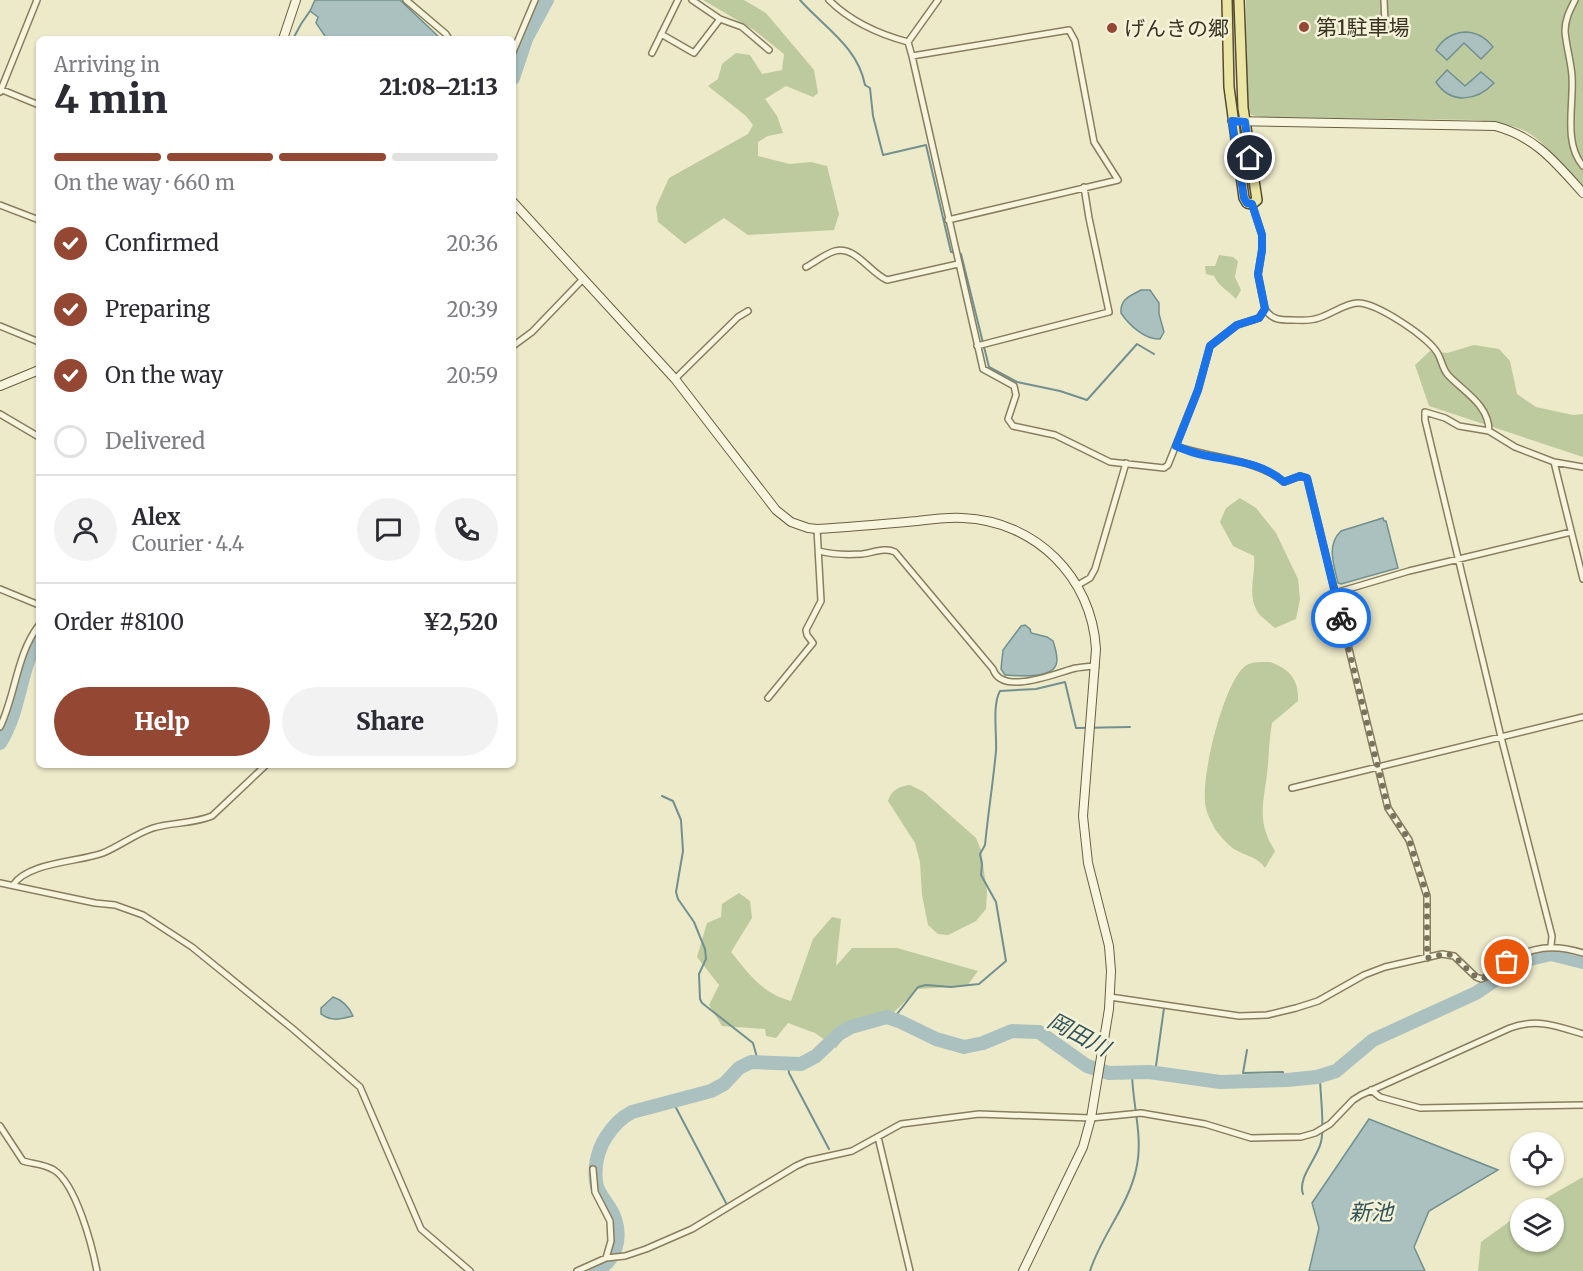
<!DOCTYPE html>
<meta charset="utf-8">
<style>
:root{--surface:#fff;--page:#f2f2f3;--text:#2b2b33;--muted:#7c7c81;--line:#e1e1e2;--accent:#944733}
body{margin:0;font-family:Merriweather,"Noto Sans JP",serif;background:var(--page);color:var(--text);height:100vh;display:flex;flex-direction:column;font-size:22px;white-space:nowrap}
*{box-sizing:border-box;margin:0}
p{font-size:20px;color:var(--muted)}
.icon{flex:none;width:33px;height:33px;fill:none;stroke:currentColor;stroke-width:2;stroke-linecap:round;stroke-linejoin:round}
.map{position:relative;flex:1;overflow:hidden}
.drawer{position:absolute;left:36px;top:36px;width:480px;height:732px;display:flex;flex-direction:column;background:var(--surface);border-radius:9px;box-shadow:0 2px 4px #0004}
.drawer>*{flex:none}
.fabs{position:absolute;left:1510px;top:1132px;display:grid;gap:12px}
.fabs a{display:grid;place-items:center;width:54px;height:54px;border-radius:50%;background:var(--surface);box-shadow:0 2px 4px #0004;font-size:30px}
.pin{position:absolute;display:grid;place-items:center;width:51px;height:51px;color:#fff;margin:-26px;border:3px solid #fff;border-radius:50%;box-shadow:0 2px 6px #0007}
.courier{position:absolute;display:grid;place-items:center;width:60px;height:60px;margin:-30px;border:4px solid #1a73e8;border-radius:50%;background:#fff;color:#222;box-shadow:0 2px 8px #0007}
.head em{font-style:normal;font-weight:800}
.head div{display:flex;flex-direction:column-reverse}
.head{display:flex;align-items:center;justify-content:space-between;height:102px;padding:0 18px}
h1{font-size:39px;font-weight:800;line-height:45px}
.bar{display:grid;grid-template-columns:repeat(4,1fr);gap:9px 6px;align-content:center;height:72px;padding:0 18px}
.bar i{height:8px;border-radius:4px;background:var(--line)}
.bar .current{background:var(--accent)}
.bar p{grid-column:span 4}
.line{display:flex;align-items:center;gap:15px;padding:0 18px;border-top:2px solid var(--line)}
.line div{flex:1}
.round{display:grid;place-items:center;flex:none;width:63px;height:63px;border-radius:32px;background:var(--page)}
ol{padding:0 18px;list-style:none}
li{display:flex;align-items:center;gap:18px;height:66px}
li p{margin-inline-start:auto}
li .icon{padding:6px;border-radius:50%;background:var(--accent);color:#fff;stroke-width:4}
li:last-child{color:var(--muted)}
li i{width:33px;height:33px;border:3px solid var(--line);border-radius:50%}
.action{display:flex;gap:12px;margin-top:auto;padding:12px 18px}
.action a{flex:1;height:69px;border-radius:36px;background:var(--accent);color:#fff;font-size:24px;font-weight:800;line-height:69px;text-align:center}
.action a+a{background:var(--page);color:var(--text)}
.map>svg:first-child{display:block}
</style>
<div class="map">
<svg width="1583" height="1271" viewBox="0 0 1583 1271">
<rect width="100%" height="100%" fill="#edeaca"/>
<!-- green -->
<path fill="#bcca9e" d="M703,0H744L766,13L814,70L818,93L813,97L786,86L765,99L777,116L783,133L768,136L758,142V156L790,164L811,162L827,166L839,214L834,230L748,235L724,218L685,244L658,222L656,207L669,178L748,134L753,125L746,116L708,86L718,79L722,64L736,53L750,55L762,74L782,70L784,54L754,30Z
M1246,0H1583V188C1567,171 1544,139 1523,130C1509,124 1492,122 1477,120L1263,117L1251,115L1247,106Z
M1219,255L1233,257L1238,261L1235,277L1241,290L1236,299C1228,290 1219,287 1214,276L1206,274L1205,266H1215Z
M1474,345L1499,349L1510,361L1517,394L1536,407L1573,415L1583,414V457L1429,406L1415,365L1430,351L1447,353Z
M1240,498L1256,508L1276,533L1298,579L1300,599L1296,619L1275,628C1270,623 1260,617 1257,611C1247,594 1256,574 1254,556L1233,546L1220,522L1226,508Z
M1270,662C1290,669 1299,680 1298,701L1272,723C1269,740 1269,757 1267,774C1263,805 1257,823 1275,851L1265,868C1257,856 1245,856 1234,849C1228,845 1219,835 1215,829C1212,823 1207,814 1206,808C1199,781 1223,685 1244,667C1251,661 1261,662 1270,662Z
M910,785L924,792L976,838L981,850L987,892L986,909L976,921L948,935L938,934L928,925L922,895L920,862L915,843L888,801C891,790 900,786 910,785Z
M739,893L750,901L752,918L731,952C749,974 763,994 791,1001L813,939L832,917L841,919L836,966L852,948H897L978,971L967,986L918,989L892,1014L857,1021L836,1048L815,1033L788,1023L776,1038L766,1036L765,1029L722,1026L709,1005L719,985L697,957L707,923L721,917L722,904Z
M1583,1177V1271H1478L1481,1242L1521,1213V1242H1554V1209H1527Z"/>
<!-- water -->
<path fill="#aac1bf" stroke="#71908f" stroke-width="1.5" d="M315,0H400L441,39H327L316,23L318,17L310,11Z
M1465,32C1477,32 1486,38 1493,47L1481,59L1464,43L1447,60L1436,50C1443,38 1452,33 1465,32Z
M1447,70L1465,86L1481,72L1494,83C1477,101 1451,105 1436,82Z
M1141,290H1150L1159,303V314L1164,332L1160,339C1145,340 1129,325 1121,313C1120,299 1130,296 1141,290Z
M1383,518L1384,521H1386L1398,568L1341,584L1338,583C1334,565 1326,545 1341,531Z
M1025,625L1030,629L1031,633L1047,637L1053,641C1055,648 1059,658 1056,665C1051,679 1017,676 1005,675L1001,669L1003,650L1021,626Z
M333,997C343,1000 349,1007 353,1016C341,1019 332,1022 321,1014V1008Z
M1369,1119L1498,1170L1429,1211L1414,1247L1425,1271H1309L1319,1228L1312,1203Z"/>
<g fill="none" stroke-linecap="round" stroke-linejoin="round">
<!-- stream -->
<path stroke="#71908f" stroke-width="2" d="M800,0C824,27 858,47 865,85L870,88L873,116L883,155L926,145L951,252L961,254L989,367L1017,382L1060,391L1087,400L1137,344L1154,354
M293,39L301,24L310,11
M662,796L673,801L681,820L683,851L676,892L678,899L694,922L705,949L706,959L699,974L700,999L702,1003L753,1043L758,1061
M894,1018L918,987L926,985L951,987L979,984L1006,961L996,902L981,875L982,864L980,854L985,845C988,814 993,783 996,751C997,734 992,705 1000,691L1036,689L1065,682L1076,728L1130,727
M1247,1050L1243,1073L1283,1072V1081
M788,1064L789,1073L829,1149
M1155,1073L1164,1008
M673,1102L726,1203
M1303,1194C1297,1178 1318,1157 1321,1142C1325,1126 1320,1094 1320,1077
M1090,1271C1101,1236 1128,1206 1136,1170C1144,1137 1132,1104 1132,1072"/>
<!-- river -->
<path stroke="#aac1bf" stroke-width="14" d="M513,78L526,39L547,0
M0,743C21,710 19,670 39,637
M596,1271C615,1261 622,1240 615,1219C612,1208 601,1198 597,1187C593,1171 597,1151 606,1137C613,1126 620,1118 632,1112L711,1091L724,1084L739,1068L751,1062L801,1064L816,1056L839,1034L851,1027L887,1017L901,1022L936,1039L964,1047L983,1043L1012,1031L1039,1032L1087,1066L1109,1073L1149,1072L1220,1082L1287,1080L1317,1077L1336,1071L1373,1040L1476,993L1517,965L1530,959L1551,954L1583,962"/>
<!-- street casing -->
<g stroke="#887e5f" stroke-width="8">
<path id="street" d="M406,0L446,34L449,39
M692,0L720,19L742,27L769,50
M829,0C851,22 878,34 908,42
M1384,0L1385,24
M1575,0C1570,10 1565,19 1565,31C1566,46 1571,61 1572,76C1574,105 1563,143 1583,166
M661,34L694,53L720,19
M908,42L912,56L1069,30L1075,41L1094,142L1118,180L948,220
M908,42L938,0
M513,52L535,0
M652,53L678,0
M912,56L983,369L1014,386L1016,395L1008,419L1013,426L1055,435L1110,462L1164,468L1168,465L1198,390L1210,346L1237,325L1259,318L1265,309C1272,320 1280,320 1292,320C1300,320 1308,321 1315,319C1330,316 1344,303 1358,303C1377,303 1430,338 1438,354C1442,361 1442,368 1448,375C1464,392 1489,405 1489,431
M0,89L39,105
M0,92L37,0
M1252,204L1262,235V250L1258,275L1265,309
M0,205L39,220
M806,267C815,262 825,254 835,251C855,245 870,273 887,280L958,264
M0,326L39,342
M513,346L532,332L583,279
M977,346L1109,312L1089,218L1084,187
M675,379L738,317L748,311
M0,414L39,437
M1176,446C1209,458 1258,459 1284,482L1300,476L1307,478L1388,808L1409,840L1427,896V958
M1554,462L1583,579
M819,551C834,555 847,555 862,554C872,553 885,547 895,552L993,669C1002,697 1058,672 1076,668C1083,667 1089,666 1096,666
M1078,585L1090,578L1095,569L1126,463
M0,589L39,605
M1335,593L1409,571L1571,532
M768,698L813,643L807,635L806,630L821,601L817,529
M0,727C16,694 16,655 39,625
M1292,788L1583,717
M0,883L95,903L115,905L143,915L192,947L293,1029L360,1087L421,1229L470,1271
M13,885C28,862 79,862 103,853C120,846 135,834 153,828C172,822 193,824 212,816L266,765
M1551,946L1552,936L1501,737L1425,420V412L1445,418L1459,426L1489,431L1515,447L1554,462L1583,467
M1110,997L1239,1016L1267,1015L1296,1008L1318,1001L1364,975L1385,967L1442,954L1454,956L1476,977L1481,979C1491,976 1498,969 1506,963C1531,946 1554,944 1583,953
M1371,1090L1380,1097L1420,1108L1583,1105
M0,1126L23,1161C33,1164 44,1164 54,1170C76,1184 92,1245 97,1271
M878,1137L910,1271
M593,1169L595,1192L610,1221L611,1241L606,1258
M577,1271L606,1258L625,1256L646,1249L692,1229L796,1166L807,1161L852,1151L901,1124L979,1114L1091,1118L1141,1113L1205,1124L1251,1138L1301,1137L1315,1133L1330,1124L1353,1100L1361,1095L1510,1028C1538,1018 1556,1026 1583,1034"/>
</g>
<!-- secondary casing -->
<g stroke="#6a5f42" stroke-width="10">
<path id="secondary" d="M283,39L296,0
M1232,121L1495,126C1536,137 1556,163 1583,193
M513,202L675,379L776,510L791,522L808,528L817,529C851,527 884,524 917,521C933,519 948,517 963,518C1035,521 1092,577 1096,649L1083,816L1088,863L1109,946L1111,971L1109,1009L1091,1118L1083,1147L1023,1271
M0,386L39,370"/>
</g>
<!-- primary casing -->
<g stroke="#574b33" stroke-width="12">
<path id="primary" d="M1227,0L1229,87L1244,198L1247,203L1252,204L1257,200L1243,108L1239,0"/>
</g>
<!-- street -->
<use href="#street" stroke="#f7f5dd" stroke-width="5"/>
<!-- secondary -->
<use href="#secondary" stroke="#f7f5dd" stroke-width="8"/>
<!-- primary -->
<use href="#primary" stroke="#ece6a5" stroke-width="9"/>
</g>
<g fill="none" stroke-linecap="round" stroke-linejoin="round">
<!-- done -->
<path stroke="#79735d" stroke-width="6" stroke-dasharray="0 10.8" d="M1341,618L1388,808L1409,840L1427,896V958C1433,957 1441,954 1447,954C1461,956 1470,979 1482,978C1491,978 1500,967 1507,962"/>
<!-- route -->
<path stroke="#1a73e8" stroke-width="8" d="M1250,158L1245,122L1232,121L1244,198L1247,203L1252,204L1262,235V250L1258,274L1265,309L1259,318L1237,325L1210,346L1198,390L1176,446C1183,449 1191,452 1199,454C1228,461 1261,461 1284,482L1300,476L1307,478L1341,618"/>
</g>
<!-- markers -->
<g fill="#944733" stroke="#f4f2d9" stroke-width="2">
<circle cx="1304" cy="27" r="6"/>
<circle cx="1112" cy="28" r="6"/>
</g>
<g text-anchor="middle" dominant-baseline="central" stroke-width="5" stroke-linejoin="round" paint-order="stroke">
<!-- poi labels -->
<g font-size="21" fill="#3a3322" stroke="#f4f2d9" text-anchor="start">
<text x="1316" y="27">第1駐車場</text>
<text x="1124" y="28">げんきの郷</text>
</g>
<!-- water labels -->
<g font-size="22" font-style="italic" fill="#325358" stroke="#f4f2d9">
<text transform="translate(1079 1034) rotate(28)">岡田川</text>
<text x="1371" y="1212">新池</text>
</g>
</g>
</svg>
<div class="fabs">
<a><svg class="icon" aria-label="locate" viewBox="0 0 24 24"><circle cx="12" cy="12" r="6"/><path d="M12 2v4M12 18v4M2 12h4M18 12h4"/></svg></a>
<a><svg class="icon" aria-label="layers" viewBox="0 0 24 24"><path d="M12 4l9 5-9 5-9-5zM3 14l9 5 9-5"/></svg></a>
</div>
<div class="pin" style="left:1507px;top:962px;background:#ea580c"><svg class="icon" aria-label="bag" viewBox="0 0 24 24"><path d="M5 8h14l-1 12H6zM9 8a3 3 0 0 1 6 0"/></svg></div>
<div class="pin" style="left:1250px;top:158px;background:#1f2937"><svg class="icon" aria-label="home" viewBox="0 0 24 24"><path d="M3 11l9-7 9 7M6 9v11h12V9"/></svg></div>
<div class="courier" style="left:1341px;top:618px"><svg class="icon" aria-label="bike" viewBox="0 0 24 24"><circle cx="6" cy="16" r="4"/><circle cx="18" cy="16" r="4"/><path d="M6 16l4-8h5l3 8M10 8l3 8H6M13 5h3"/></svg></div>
<section class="drawer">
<div class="head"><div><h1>4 min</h1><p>Arriving in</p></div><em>21:08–21:13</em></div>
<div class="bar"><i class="current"></i><i class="current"></i><i class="current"></i><i></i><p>On the way · 660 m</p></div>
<ol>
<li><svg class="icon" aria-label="check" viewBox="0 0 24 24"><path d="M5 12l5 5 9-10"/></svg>Confirmed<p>20:36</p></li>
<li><svg class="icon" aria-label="check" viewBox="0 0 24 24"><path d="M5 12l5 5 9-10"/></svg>Preparing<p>20:39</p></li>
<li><svg class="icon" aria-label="check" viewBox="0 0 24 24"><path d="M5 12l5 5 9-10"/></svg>On the way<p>20:59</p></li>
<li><i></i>Delivered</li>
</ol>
<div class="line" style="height:108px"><a class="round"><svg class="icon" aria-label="person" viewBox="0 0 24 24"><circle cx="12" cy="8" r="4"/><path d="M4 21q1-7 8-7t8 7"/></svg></a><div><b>Alex</b><p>Courier · 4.4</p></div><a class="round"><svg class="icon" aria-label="chat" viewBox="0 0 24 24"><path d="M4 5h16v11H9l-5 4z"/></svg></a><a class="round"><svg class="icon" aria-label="phone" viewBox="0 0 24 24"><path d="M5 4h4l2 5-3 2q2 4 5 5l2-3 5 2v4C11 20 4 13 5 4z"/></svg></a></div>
<div class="line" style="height:78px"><div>Order #8100</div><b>¥2,520</b></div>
<div class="action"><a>Help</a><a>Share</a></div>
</section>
</div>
